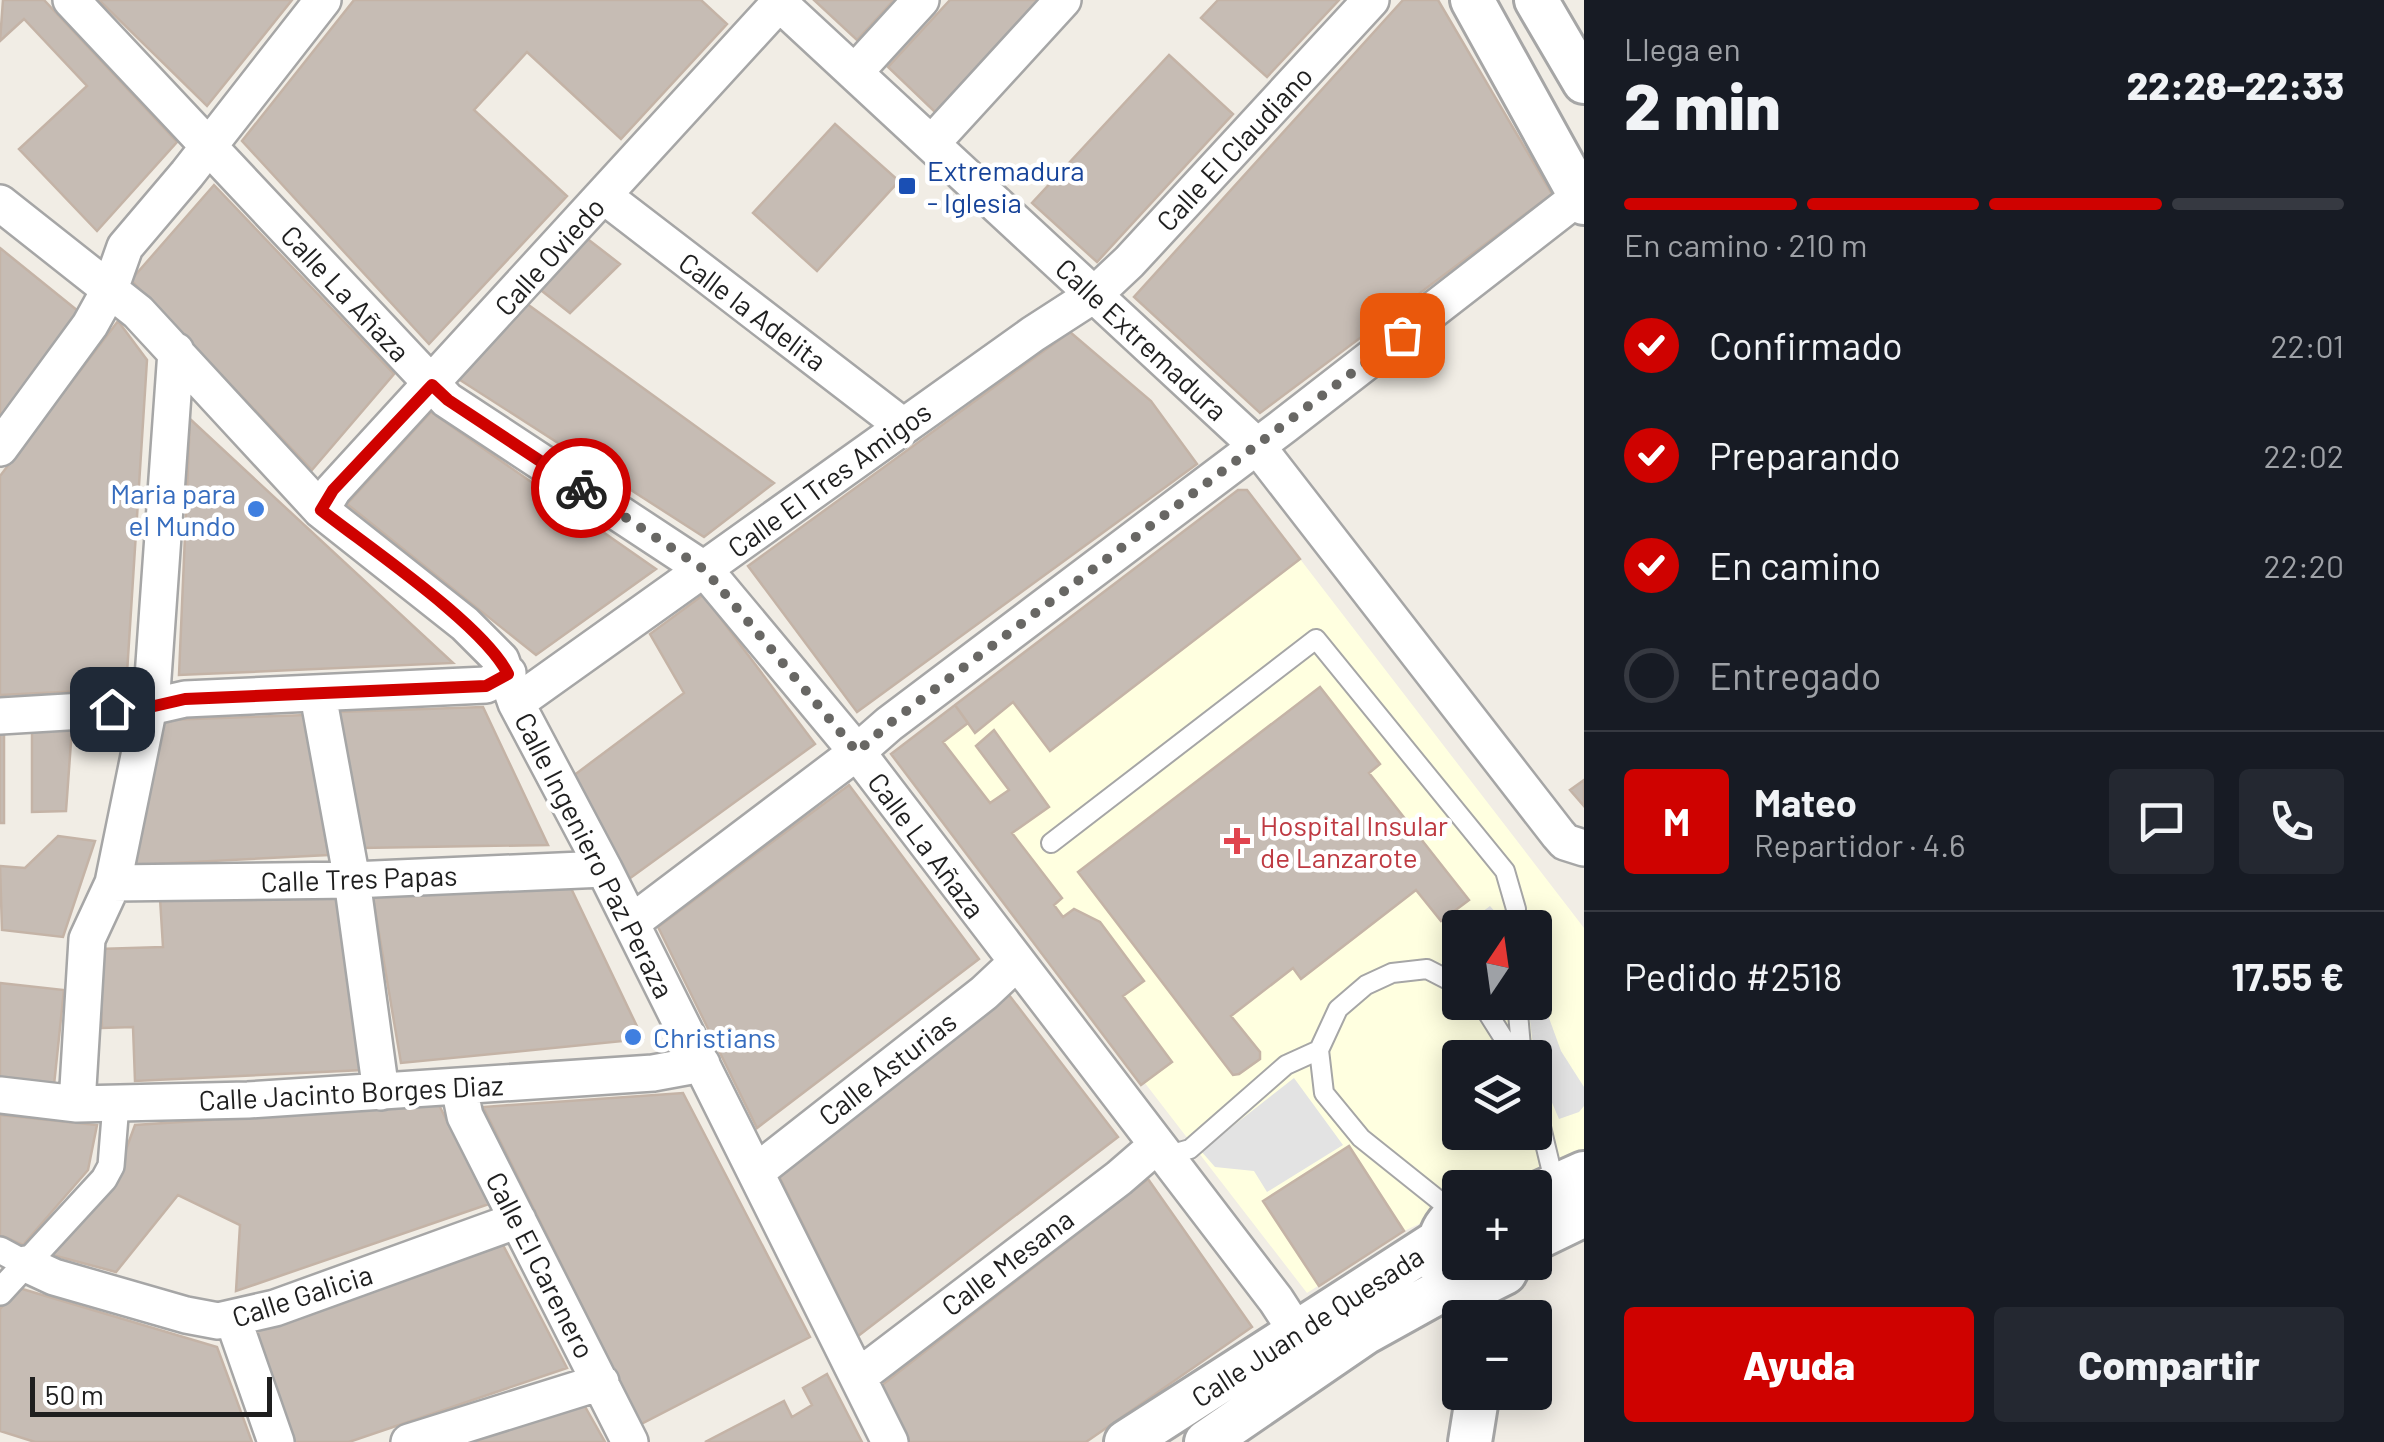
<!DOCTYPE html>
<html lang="es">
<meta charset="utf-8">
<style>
:root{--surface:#171b24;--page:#242831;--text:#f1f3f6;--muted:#9ea1a6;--line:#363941;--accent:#cf0200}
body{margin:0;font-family:Barlow,sans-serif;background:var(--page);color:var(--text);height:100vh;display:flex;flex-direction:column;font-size:38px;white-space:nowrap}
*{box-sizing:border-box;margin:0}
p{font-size:32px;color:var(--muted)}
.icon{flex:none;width:55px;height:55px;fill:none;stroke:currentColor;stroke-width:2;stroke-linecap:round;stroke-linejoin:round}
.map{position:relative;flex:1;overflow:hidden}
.panel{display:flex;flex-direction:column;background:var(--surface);width:800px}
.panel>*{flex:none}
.needle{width:65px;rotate:13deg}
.tools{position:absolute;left:1442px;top:910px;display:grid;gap:20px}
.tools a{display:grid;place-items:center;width:110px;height:110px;border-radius:10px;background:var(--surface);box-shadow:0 5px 25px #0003;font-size:50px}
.scale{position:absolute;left:30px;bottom:25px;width:242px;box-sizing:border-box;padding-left:10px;border:5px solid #1f1f1f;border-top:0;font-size:28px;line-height:35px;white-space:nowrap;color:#1f1f1f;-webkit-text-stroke:8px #fff;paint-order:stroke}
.pin{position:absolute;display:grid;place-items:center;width:85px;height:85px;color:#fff;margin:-42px;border-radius:20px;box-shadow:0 5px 15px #0006}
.courier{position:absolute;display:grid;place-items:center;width:100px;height:100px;margin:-50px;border:8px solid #cf0200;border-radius:50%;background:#fff;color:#222;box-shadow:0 2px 12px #0007}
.headline em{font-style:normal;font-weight:800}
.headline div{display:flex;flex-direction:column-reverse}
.headline{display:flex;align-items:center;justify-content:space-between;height:170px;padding:0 40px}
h1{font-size:65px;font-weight:800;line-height:75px}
.bar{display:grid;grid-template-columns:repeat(4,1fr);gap:15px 10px;align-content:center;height:120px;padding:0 40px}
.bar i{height:12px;border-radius:8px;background:var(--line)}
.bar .current{background:var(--accent)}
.bar p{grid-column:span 4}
.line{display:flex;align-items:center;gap:25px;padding:0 40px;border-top:2px solid var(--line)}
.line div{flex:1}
.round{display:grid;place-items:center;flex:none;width:105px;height:105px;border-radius:10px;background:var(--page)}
ol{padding:0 40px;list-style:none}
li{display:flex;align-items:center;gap:30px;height:110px}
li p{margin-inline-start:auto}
li .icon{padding:10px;border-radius:50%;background:var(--accent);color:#fff;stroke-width:4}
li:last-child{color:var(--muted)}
li i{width:55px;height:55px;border:5px solid var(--line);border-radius:50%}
.button{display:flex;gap:20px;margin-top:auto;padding:20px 40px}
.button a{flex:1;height:115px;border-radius:10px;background:var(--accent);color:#fff;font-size:40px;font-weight:800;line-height:115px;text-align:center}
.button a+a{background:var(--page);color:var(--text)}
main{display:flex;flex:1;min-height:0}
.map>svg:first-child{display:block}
</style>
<main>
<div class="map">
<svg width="1584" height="1442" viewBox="0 0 1584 1442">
<rect width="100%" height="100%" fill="#f1ede5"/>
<!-- education -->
<path fill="#ffffe0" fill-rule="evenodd" d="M1238,490H1247L1584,928V1149L1499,1187L1460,1188V1205L1404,1231L1307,1293L891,754ZM1460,928H1535V1002H1460ZM1460,1058H1535V1132H1460Z"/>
<!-- parking -->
<path fill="#e3e3e3" d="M1490,906L1505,923L1499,927H1462Z
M1545,940L1549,1018L1561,1051L1584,1087V1106L1579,1112L1559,1119L1535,1063L1528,1003L1535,1002V950Z
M1294,1078L1343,1145L1267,1192L1254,1171L1215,1167L1201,1151Z"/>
<!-- building -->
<path fill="#c6bcb4" stroke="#c4b3a6" stroke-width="2.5" d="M3,0H44L177,142L97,231L19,149L87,86L24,19L0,41Z
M99,0H292L207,106Z
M354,0H701L727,24L621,139L527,52L474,110L567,196L429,344L242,141Z
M814,0H894L857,40Z
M950,0H1038L935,112L888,67Z
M1218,0H1339L1267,77L1201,18Z
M1403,0H1438L1552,194L1260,413L1134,297Z
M1169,55L1233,114L1097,262L1032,203Z
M835,124L899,181L817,271L753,213Z
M214,185L394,374L312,470L131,280Z
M585,237L620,264L570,313L537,287Z
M0,248L78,311L0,417Z
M523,301L774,483L704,537L457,378Z
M118,321L147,360L126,689L0,695V476Z
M1070,332L1151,401L1197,464L857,712L748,566Z
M431,412L656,569L536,655L347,504Z
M190,419L453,663L179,675Z
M1238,490H1247L1300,559L1050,751L1013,702L975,733L955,705Z
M703,595L815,744L629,879L573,776L684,693L650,634Z
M1320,687L1380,764L1369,773L1469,900L1441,921L1416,890L1301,979L1293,968L1231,1016L1260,1052V1059L1239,1074L1233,1075L1078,872Z
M955,705L968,723L943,742L990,803L1009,790L976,746L994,730L1049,807L1012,833L1062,898L1054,905L1063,917L1074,909L1100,922L1144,981L1123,996L1172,1062L1141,1085L891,754Z
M483,707L548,845L361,848L337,712Z
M307,715L328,855L135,865L165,720Z
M32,728H72L66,811L32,812Z
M0,729H4V823H0Z
M1584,780V806L1570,790Z
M849,785L979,959L757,1128L658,927Z
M58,836L95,841L63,937L2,930L0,866L25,868Z
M569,884L643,1039L401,1063L372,892Z
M335,891L362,1070L135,1081L133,1027L102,1028L99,949L163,947L160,898Z
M0,983L64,990L54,1085L0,1079Z
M1009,995L1118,1137L858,1336L777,1172Z
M683,1093L810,1337L641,1424L483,1107Z
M439,1105L489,1204L236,1291L240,1225L178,1195L116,1272L45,1253L117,1174L135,1125Z
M0,1115L97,1125L88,1170L23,1245L0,1235Z
M1349,1146L1404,1231L1319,1286L1263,1201Z
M1148,1179L1252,1327L1086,1442H909L882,1385Z
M503,1245L567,1368L349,1442H295L254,1332Z
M19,1288L217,1347L252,1442H35L0,1431V1309Z
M827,1374L862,1442H705L784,1401L792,1417L812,1405L803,1388Z
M583,1403L605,1442H467Z"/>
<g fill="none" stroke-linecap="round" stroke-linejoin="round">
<!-- service casing -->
<g stroke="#a6a6a6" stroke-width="22">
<path id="service" d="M1051,843L1316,639L1505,871L1516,909L1513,928
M1478,1002L1487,1012L1516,1058
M1517,1002L1522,1058
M1319,1050L1324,1093L1361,1138L1456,1214
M1535,1102L1555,1185
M1164,1149L1176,1153L1190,1149L1286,1065L1319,1050L1338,1009L1366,985L1392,973L1427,969L1460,986"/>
</g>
<!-- pedestrian casing -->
<g stroke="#a6a6a6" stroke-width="30">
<path id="pedestrian" d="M0,1250L26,1264
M0,1292L104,1179L111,1166L116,1104"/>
</g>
<!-- minor casing -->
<g stroke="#a6a6a6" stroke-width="40">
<path id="minor" d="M71,0L447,400L705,570L857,752L1276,1300L1311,1354
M776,0L1257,446L1558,834L1565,842L1584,848
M855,72L921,0
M932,143L1063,0
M604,196L903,426
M0,203L138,312L321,510L465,624L501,660L516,703L604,869L890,1442
M0,448L90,325L110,289L125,247L187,174L323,0
M321,510L333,490L782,0
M318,695L352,880L381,1092
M516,703L1033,334L1095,294L1129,262L1371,0
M0,716L150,707L185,699L486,685L508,673
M113,883L352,880L604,869
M634,928L639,917L857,752L889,724L1285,425L1567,206L1582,200
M459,1087L465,1116L630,1442
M0,1095L77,1104L248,1100L653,1073L702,1064
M77,1104L87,939L113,883L152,692L176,351
M756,1172L984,993L1016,963
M26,1264L54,1277L186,1315L218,1321L275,1308L518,1220
M233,1319L276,1442
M858,1377L1119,1178L1156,1146
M409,1442L601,1382"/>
</g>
<!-- tertiary casing -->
<g stroke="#a6a6a6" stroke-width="48">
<path id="tertiary" d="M1472,0L1584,203
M1536,0L1584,82
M1535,1195L1584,1173
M1460,1212C1439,1227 1436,1243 1441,1268L1457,1282L1477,1287L1505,1273L1511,1262
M1535,1239L1584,1215
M1126,1442L1437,1242
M1206,1442L1365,1333L1457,1282
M1470,1442L1478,1392"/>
</g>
<!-- service -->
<use href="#service" stroke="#fff" stroke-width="18"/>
<!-- pedestrian -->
<use href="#pedestrian" stroke="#fff" stroke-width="25"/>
<!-- minor -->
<use href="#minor" stroke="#fff" stroke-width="35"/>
<!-- tertiary -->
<use href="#tertiary" stroke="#fff" stroke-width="42"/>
</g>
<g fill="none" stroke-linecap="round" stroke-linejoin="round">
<!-- done -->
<path stroke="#686764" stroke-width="10" stroke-dasharray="0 18" d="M581,488L705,570L857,752L889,724L1402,335"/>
<!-- route -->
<path stroke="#cf0200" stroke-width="12" d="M112,709L150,707L185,699L486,686L508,674C484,625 368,547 321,510L333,490L432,385L448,400L581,488"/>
</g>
<!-- markers -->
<rect fill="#1a4fb4" stroke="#fff" stroke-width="4" x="897" y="176" width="20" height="20" rx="5"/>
<g fill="#3f7fe0" stroke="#fff" stroke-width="4">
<circle cx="256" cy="509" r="10"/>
<circle cx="633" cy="1037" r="10"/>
</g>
<path fill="#e0444e" stroke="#fff" stroke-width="4" d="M1232 826h10v10h10v10h-10v10h-10v-10h-10v-10h10z"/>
<g text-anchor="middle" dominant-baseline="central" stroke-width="9" stroke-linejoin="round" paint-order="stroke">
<!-- street labels -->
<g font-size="28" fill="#1f1f1f" stroke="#fff">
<text transform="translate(1234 148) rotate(-47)">Calle El Claudiano</text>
<text transform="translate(549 256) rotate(-48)">Calle Oviedo</text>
<text transform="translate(346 293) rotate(47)">Calle La Añaza</text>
<text transform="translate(753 311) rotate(37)">Calle la Adelita</text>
<text transform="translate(1142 339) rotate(43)">Calle Extremadura</text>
<text transform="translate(829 479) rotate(-36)">Calle El Tres Amigos</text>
<text transform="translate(927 845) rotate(53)">Calle La Añaza</text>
<text transform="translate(595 855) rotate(63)">Calle Ingeniero Paz Peraza</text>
<text transform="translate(359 878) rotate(-2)">Calle Tres Papas</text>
<text transform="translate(887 1068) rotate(-38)">Calle Asturias</text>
<text transform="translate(351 1092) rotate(-3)">Calle Jacinto Borges Diaz</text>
<text transform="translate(1007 1262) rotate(-37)">Calle Mesana</text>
<text transform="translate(541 1265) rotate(63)">Calle El Carenero</text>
<text transform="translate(302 1295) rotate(-18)">Calle Galicia</text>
<text transform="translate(1307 1326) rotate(-33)">Calle Juan de Quesada</text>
</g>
<!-- transit labels -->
<g font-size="28" fill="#164399" stroke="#fff" text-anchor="start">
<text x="927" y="170">Extremadura<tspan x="927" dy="32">- Iglesia</tspan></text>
</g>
<!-- shop labels -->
<g font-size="28" fill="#366cbe" stroke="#fff" text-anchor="end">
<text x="236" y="493">Maria para<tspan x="236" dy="32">el Mundo</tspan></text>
<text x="653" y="1037" text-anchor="start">Christians</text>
</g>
<!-- health labels -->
<g font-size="28" fill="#be3a42" stroke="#fff" text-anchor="start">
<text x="1260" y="825">Hospital Insular<tspan x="1260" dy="32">de Lanzarote</tspan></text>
</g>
</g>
</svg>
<div class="tools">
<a><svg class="needle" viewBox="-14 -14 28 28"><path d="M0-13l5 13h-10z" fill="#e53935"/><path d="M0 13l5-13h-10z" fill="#9ea1a6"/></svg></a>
<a><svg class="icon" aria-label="layers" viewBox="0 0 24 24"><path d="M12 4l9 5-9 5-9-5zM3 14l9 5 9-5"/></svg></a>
<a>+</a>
<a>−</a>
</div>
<div class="scale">50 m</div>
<div class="pin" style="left:1402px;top:335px;background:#ea580c"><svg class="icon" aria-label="bag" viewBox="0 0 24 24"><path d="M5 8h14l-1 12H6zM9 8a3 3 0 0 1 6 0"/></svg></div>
<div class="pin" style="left:112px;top:709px;background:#1f2937"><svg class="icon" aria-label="home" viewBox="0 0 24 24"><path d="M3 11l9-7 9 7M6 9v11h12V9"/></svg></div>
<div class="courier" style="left:581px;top:488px"><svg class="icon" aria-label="bike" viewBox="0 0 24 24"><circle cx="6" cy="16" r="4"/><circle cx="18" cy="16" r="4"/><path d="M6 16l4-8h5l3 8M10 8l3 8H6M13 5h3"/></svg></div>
</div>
<section class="panel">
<div class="headline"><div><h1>2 min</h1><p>Llega en</p></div><em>22:28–22:33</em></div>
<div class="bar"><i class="current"></i><i class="current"></i><i class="current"></i><i></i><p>En camino · 210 m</p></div>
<ol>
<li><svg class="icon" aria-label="check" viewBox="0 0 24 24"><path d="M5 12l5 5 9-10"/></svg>Confirmado<p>22:01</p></li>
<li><svg class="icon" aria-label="check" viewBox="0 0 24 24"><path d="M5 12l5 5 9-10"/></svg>Preparando<p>22:02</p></li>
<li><svg class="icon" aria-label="check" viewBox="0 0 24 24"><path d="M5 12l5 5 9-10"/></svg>En camino<p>22:20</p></li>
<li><i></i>Entregado</li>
</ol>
<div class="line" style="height:180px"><b class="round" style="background:var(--accent);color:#fff">M</b><div><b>Mateo</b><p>Repartidor · 4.6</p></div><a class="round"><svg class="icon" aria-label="chat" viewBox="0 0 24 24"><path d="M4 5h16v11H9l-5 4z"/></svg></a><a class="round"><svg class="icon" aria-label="phone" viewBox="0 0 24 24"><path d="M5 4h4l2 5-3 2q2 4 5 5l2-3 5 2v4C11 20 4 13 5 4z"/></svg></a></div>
<div class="line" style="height:130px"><div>Pedido #2518</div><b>17.55 €</b></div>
<div class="button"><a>Ayuda</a><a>Compartir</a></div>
</section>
</main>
